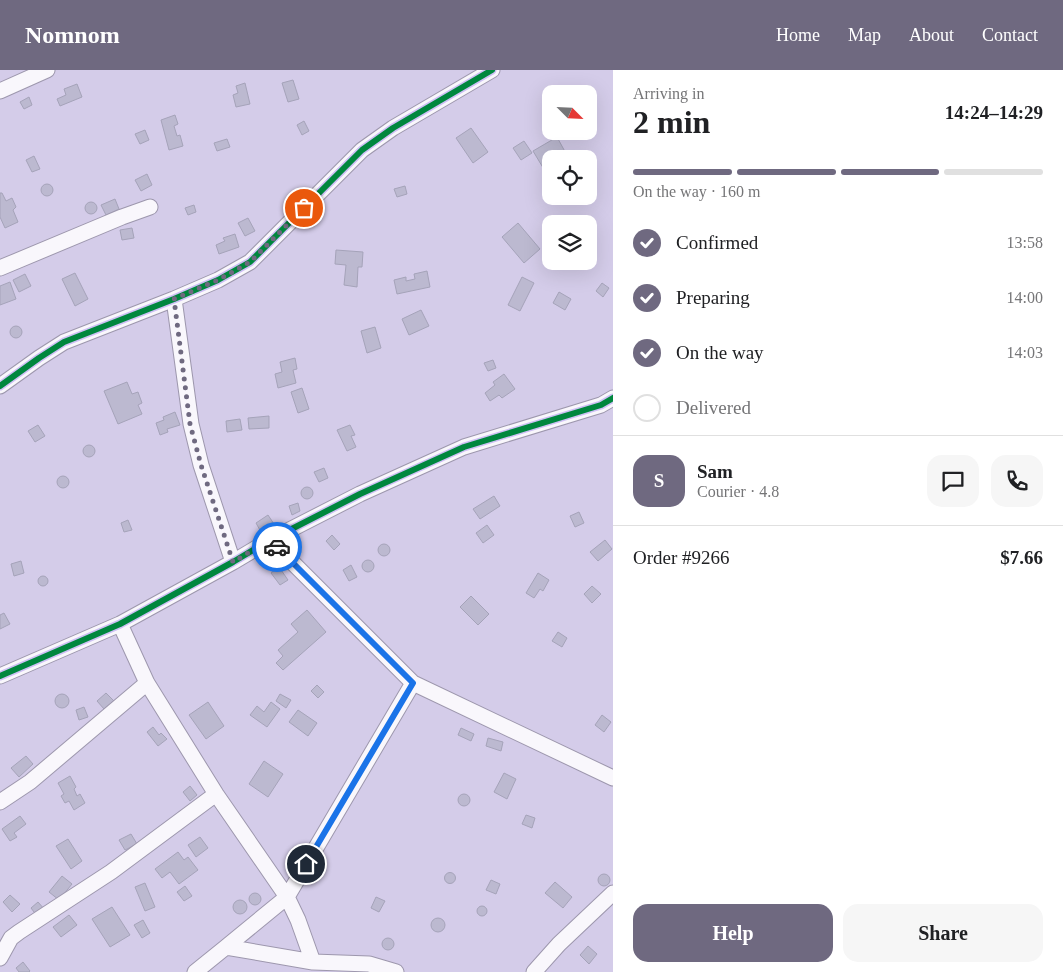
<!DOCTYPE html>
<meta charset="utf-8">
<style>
:root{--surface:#fff;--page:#f6f6f6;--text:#202124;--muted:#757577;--line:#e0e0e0;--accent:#6f6980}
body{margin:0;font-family:"Times New Roman",serif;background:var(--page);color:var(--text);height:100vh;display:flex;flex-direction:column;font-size:19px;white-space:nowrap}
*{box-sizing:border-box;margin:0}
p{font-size:16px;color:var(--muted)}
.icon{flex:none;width:28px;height:28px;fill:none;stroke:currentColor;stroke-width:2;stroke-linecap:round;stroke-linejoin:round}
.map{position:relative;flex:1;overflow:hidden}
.panel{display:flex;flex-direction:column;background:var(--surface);width:450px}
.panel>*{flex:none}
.needle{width:32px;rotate:114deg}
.fabs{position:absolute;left:542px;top:15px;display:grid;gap:10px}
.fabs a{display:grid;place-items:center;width:55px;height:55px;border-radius:10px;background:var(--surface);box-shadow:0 5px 20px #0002;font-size:25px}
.pin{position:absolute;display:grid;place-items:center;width:42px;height:42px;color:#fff;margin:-21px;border:2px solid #fff;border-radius:50%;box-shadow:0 1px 5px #0007}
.courier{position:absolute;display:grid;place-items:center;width:50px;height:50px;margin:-25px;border:4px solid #1a73e8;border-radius:50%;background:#fff;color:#222;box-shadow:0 1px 6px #0007}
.summary em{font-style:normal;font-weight:800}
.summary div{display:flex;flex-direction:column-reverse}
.summary{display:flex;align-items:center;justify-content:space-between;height:85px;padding:0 20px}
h1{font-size:32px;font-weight:800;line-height:38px}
.bar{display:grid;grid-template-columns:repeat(4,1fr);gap:8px 5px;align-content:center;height:60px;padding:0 20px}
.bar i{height:6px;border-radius:4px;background:var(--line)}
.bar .active{background:var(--accent)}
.bar p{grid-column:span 4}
.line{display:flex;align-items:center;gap:12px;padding:0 20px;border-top:1px solid var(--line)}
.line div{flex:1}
.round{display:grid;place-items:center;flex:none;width:52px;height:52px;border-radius:15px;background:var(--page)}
ol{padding:0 20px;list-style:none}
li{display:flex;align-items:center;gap:15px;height:55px}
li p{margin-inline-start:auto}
li .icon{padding:5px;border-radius:50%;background:var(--accent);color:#fff;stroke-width:4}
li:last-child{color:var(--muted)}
li i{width:28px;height:28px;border:2px solid var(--line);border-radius:50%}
.action{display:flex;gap:10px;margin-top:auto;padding:10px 20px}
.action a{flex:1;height:58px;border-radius:15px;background:var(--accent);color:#fff;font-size:20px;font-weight:800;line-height:58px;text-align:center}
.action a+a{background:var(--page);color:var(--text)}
header{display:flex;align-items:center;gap:30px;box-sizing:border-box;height:70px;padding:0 25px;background:var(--accent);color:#fff}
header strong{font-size:24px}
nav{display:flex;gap:28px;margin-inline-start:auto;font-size:18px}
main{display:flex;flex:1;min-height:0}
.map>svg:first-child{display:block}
</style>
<header>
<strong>Nomnom</strong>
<nav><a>Home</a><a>Map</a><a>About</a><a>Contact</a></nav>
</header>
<main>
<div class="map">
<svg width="613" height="902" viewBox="0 0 613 902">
<rect width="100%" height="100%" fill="#d4cce9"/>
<!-- building -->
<path fill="#bcb9d0" stroke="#a5a3b9" d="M293,10L299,29L288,32L282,13Z
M245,13L250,34L236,37L233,25L238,23L236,16Z
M77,14L82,27L60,36L57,29L66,25L64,19Z
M29,27L32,35L24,39L20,32Z
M175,45L178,54L174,56L177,66L180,65L183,76L169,80L161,50Z
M304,51L309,61L302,65L297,55Z
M471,58L488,82L473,93L456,68Z
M145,60L149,70L140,74L135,64Z
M557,67L569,89H551V104L548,106L533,81Z
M227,69L230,77L217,81L214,73Z
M524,71L532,83L521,90L513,78Z
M34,86L40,99L32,102L26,90Z
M147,104L152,115L141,121L135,110Z
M41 120a6 6 0 1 1 12 0a6 6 0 1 1-12 0Z
M405,116L407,124L397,127L394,119Z
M0,123H2L6,131L12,128L16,137L13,140L18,152L5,158L0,147Z
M115,129L119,139L106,145L101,135Z
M85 138a6 6 0 1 1 12 0a6 6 0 1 1-12 0Z
M194,135L196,142L188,145L185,138Z
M248,148L255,161L245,166L238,153Z
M518,153L540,179L524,193L502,167Z
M132,158L134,168L122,170L120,160Z
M235,164L239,177L219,184L216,175L225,171L223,168Z
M336,180L363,182L362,197H358L357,217L344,215L346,195L335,194Z
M427,201L430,217L397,224L394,210L406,207V211L415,209L414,204Z
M75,203L88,229L75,236L62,209Z
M25,204L31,216L19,222L13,210Z
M522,207L534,213L520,241L508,235Z
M10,212L16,229L0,235V216Z
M602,213L609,218L603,227L596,221Z
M559,222L571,229L565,240L553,233Z
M421,240L429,256L409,265L402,249Z
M10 262a6 6 0 1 1 12 0a6 6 0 1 1-12 0Z
M375,257L381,278L367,283L361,261Z
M295,288L297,299L293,300L296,313L278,318L275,304L282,302L280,292Z
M493,290L496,298L488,301L484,293Z
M504,304L515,319L502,328L499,325L490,331L485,323L495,315L493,312Z
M127,312L132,324L138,322L142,333L138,335L142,344L118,354L104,321Z
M302,318L309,339L298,343L291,322Z
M175,342L180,355L167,359L168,362L160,365L156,353L164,350L163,347Z
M269,346V358L249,359L248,348Z
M240,349L242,360L227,362L226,351Z
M38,355L45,366L35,372L28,361Z
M350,355L355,365L351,366L356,377L347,381L337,360Z
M83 381a6 6 0 1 1 12 0a6 6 0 1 1-12 0Z
M324,398L328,408L319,412L314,402Z
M57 412a6 6 0 1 1 12 0a6 6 0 1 1-12 0Z
M301 423a6 6 0 1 1 12 0a6 6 0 1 1-12 0Z
M494,426L500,436L480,449L473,439Z
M298,433L300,441L292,445L289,436Z
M579,442L584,453L575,457L570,446Z
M268,445L274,454L261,462L256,453Z
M128,450L132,460L124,462L121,453Z
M487,455L494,465L483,473L476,463Z
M332,465L340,474L334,480L326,471Z
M605,470L612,479L598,491L590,482Z
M378 480a6 6 0 1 1 12 0a6 6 0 1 1-12 0Z
M362 496a6 6 0 1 1 12 0a6 6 0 1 1-12 0Z
M21,491L24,503L14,506L11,494Z
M351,495L357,507L349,511L343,500Z
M279,497L288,510L280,515L271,503Z
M538,503L549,510L543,521L540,519L534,528L526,523Z
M38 511a5 5 0 1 1 10 0a5 5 0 1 1-10 0Z
M592,516L601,524L592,533L584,524Z
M471,526L489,544L478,555L460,537Z
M307,540L326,562L283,600L276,593L283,586L278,580L298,562L291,554Z
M4,543L10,554L0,559V545Z
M558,562L567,568L562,577L552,571Z
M317,615L324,622L318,628L311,621Z
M106,623L114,631L104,639L97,631Z
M280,624L291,630L286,638L276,631Z
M55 631a7 7 0 1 1 14 0a7 7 0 1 1-14 0Z
M208,632L224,656L206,669L189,645Z
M271,632L280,639L267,657L250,645L257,636L264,642Z
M84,637L88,647L79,650L76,640Z
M298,640L317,653L308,666L289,652Z
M602,645L611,652L604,662L595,655Z
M153,657L159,665L161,663L167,669L158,676L147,662Z
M461,658L474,664L471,671L458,665Z
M488,668L503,672L501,681L486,676Z
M26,686L33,694L19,707L11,698Z
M264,691L283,704L268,727L249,714Z
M504,703L516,709L507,729L494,722Z
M70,706L76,717L74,719L77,726L80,724L85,733L74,740L69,731L65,733L61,726L64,724L58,713Z
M190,716L197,725L190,731L183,722Z
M458 730a6 6 0 1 1 12 0a6 6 0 1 1-12 0Z
M526,745L535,748L532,758L522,754Z
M20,746L26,754L14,763L17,767L10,771L2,759Z
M131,764L137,774L125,780L119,770Z
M200,767L208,778L196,787L188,775Z
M68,769L82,791L71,799L56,776Z
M178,782L184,790L188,787L198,800L179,814L170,802L162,808L155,799Z
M444.5 808a5.5 5.5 0 1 1 11 0a5.5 5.5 0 1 1-11 0Z
M598 810a6 6 0 1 1 12 0a6 6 0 1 1-12 0Z
M62,806L72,814L59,830L49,822Z
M491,810L500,814L496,824L486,820Z
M555,812L572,827L563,838L545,823Z
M145,813L155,837L145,841L135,817Z
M185,816L192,826L184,831L177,822Z
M249 829a6 6 0 1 1 12 0a6 6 0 1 1-12 0Z
M10,825L20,834L12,842L3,832Z
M376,827L385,831L379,842L371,838Z
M233 837a7 7 0 1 1 14 0a7 7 0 1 1-14 0Z
M38,832L45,840L37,846L31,838Z
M477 841a5 5 0 1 1 10 0a5 5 0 1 1-10 0Z
M112,837L130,865L110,877L92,849Z
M69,845L77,855L61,867L53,857Z
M431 855a7 7 0 1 1 14 0a7 7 0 1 1-14 0Z
M143,850L150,863L142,868L134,855Z
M382 874a6 6 0 1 1 12 0a6 6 0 1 1-12 0Z
M588,876L597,884L589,894L580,885Z
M23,892L30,901L29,902H19L16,898Z"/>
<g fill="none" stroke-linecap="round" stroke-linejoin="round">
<!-- minor casing -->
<g stroke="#9d97ad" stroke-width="17">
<path id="minor" d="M0,21L47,0
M0,198L122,147L150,137
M174,229L191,354L201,395L233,492
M0,316L39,288L64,272L174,229L218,210L250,192L362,80L393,58L492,0
M270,470L413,613L613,708
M120,554L147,613L216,724L287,827L226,877
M0,606L120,554L233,492L270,470L360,424L464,377L601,335L613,328
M0,732L30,712L147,613
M0,888L11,868L19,862L111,802L216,724
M313,892L298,850L287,827L413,613
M195,902L226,877L313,892L369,894L396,902
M534,902L559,874L613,823"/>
</g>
<!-- minor -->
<use href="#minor" stroke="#f9f7fc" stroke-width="15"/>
<!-- cycleway casing -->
<g stroke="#cec0f5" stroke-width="9">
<path id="cycleway" d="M0,316L39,288L64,272L174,229L218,210L250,192L362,80L393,58L492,0
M0,606L120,554L233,492L270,470L360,424L464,377L601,335L613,328"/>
</g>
<!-- cycleway -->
<use href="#cycleway" stroke="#00873e" stroke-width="6"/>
</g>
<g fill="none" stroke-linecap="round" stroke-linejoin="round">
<!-- done -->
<path stroke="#6f6980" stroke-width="5" stroke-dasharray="0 9" d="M277,477L270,470L233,492L201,395L190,354L174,229L218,210L250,192L304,138"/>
<!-- route -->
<path stroke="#1a73e8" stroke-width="6" d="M277,477L413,613L306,794"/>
</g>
</svg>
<div class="fabs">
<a><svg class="needle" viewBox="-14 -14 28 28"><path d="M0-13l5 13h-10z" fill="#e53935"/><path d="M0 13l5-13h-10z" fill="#757577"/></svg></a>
<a><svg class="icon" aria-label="locate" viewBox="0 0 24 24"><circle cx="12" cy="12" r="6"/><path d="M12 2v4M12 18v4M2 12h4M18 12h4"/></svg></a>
<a><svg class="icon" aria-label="layers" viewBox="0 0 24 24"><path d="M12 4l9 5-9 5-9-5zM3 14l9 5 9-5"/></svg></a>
</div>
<div class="pin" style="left:304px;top:138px;background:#ea580c"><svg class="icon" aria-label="bag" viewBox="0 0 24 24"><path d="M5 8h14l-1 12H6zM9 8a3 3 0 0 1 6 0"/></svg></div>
<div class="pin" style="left:306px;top:794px;background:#1f2937"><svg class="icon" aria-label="home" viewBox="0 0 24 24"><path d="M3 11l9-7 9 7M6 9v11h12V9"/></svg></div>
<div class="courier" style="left:277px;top:477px"><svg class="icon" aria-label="car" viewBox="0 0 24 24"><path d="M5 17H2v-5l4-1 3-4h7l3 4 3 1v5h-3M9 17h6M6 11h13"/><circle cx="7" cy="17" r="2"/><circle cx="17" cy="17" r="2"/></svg></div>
</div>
<section class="panel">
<div class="summary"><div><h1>2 min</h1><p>Arriving in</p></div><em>14:24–14:29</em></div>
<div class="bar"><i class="active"></i><i class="active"></i><i class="active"></i><i></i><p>On the way · 160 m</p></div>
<ol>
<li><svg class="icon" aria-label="check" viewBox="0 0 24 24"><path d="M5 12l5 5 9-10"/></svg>Confirmed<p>13:58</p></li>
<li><svg class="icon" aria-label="check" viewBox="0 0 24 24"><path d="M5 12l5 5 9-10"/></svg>Preparing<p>14:00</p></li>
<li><svg class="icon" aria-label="check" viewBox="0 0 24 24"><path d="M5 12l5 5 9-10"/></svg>On the way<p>14:03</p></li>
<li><i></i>Delivered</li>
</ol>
<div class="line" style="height:90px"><b class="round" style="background:var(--accent);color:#fff">S</b><div><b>Sam</b><p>Courier · 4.8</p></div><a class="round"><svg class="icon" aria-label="chat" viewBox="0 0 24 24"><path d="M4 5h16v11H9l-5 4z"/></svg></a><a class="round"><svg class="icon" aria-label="phone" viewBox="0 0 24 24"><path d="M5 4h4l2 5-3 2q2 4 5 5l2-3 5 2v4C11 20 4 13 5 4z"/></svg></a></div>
<div class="line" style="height:65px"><div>Order #9266</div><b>$7.66</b></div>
<div class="action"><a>Help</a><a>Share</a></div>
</section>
</main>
